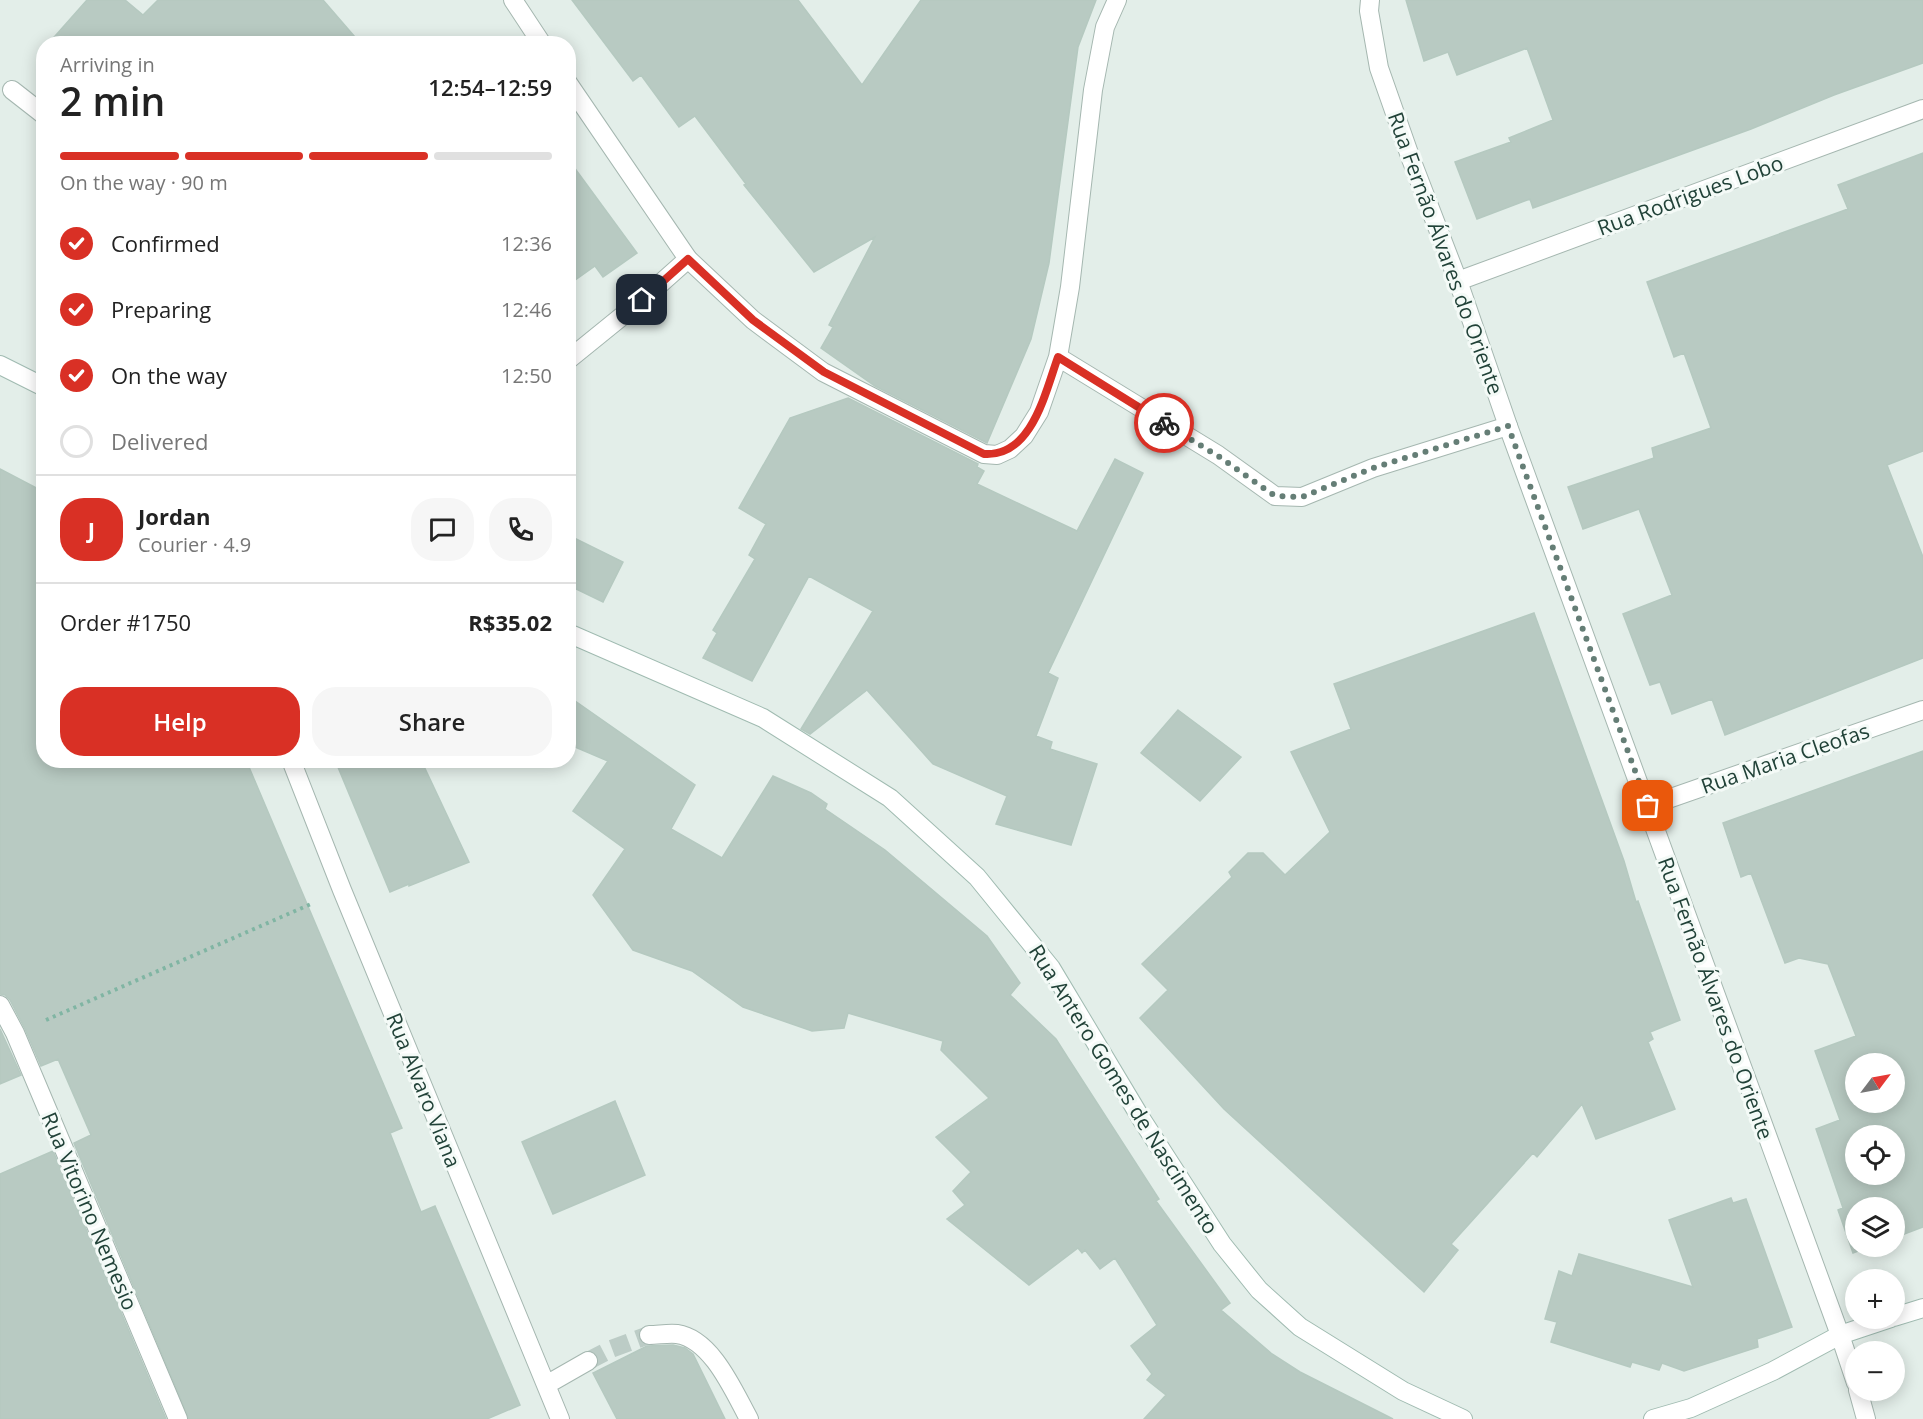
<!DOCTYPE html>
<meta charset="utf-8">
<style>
:root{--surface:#fff;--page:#f6f6f6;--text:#222;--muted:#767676;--line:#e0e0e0;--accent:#d93025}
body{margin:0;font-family:"Open Sans",sans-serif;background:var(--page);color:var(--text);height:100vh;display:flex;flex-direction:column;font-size:22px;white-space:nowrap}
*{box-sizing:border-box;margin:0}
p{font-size:20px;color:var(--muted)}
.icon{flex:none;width:33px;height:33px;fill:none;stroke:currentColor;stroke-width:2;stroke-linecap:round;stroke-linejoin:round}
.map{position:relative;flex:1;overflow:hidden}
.sheet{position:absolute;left:36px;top:36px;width:540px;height:732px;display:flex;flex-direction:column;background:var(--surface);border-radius:24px;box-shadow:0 3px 15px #0003}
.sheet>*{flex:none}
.needle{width:39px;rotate:58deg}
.controls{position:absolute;left:1845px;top:1053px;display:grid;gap:12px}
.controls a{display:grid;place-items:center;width:60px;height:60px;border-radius:50%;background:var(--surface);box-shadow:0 3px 15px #0003;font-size:30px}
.pin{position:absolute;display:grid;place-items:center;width:51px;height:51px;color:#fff;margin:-26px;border-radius:12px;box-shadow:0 3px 9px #0006}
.courier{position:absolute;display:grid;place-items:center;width:60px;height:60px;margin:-30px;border:4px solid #d93025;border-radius:50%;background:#fff;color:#222;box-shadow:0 2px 8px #0007}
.headline em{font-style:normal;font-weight:600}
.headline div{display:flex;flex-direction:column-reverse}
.headline{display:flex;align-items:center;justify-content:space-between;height:102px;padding:0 24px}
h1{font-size:39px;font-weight:600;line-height:45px}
.bar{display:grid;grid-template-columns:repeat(4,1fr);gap:9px 6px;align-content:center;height:72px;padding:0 24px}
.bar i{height:8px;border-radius:4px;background:var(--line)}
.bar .current{background:var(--accent)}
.bar p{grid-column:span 4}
.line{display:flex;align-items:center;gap:15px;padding:0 24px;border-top:2px solid var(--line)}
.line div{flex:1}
.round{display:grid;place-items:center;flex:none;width:63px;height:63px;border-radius:24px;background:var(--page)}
ol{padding:0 24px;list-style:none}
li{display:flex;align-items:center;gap:18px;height:66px}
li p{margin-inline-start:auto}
li .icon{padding:6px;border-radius:50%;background:var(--accent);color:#fff;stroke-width:4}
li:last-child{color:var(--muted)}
li i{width:33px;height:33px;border:3px solid var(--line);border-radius:50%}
.primary-button{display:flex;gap:12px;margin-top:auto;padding:12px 24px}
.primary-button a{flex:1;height:69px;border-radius:24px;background:var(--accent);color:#fff;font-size:24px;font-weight:600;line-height:69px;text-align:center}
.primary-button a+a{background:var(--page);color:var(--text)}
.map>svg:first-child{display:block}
</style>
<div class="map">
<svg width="1923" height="1419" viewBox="0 0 1923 1419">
<rect width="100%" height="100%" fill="#e3eee9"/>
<!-- building -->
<path fill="#b8cac2" stroke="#b5c9c0" stroke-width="1.5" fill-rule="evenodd" d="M87,0H125L143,15L158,0H323L361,44H48Z
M572,0H798L862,85L921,0H1096L1078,47L1049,263L1031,339L987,443L875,386L821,348L833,327L829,325L875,237L814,272L744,185L746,184L695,116L679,127L641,75L633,81Z
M1406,0H1923V63L1834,95L1751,129L1533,208L1530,199L1477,219L1455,162L1511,142L1509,138L1553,120L1527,48L1457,75L1448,52L1424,61Z
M1923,153V451L1887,465L1923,557V658L1725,735L1712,699L1672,714L1660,682L1650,685L1623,614L1672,595L1639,509L1583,529L1568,487L1654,458L1652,448L1711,428L1684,353L1674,357L1647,282L1848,209L1838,185Z
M568,159L637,253L603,277L595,266L568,285Z
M848,398L978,464L977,467L984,471L977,484L1077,531L1115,459L1143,473L1048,673L1058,678L1036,736L1052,742L1050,749L1097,764L1071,845L996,824L1007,796L933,764L867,690L810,734L801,729L873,611L809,576L752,681L703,658L717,633L713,630L755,559L749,555L766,524L739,508L790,418Z
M0,469L44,492V760H246L402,1128L390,1133L421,1212L435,1206L520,1405L487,1419H189L74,1143L91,1135L58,1059L41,1066L25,1029L10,1000L5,995L0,994Z
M568,535L623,562L603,602L568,585Z
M1534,613L1624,861L1636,902L1638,901L1680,1020L1650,1032L1653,1039L1648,1042L1675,1109L1596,1139L1582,1104L1537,1157L1533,1153L1451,1244L1458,1250L1424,1292L1224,1109L1140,1018L1168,990L1142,964L1232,877L1229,872L1248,853H1263L1285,875L1330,832L1291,752L1351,729L1334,684Z
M568,696L695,785L671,829L722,858L773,776L811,793L827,804L825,809L885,850L987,936L1020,983L1010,995L1056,1039L1068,1058L1159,1199L1156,1201L1230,1303L1221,1310L1272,1354L1300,1372L1393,1419H1144L1166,1395L1147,1380L1152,1374L1131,1346L1157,1325L1115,1258L1100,1269L1085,1250L1082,1253L1078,1248L1029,1285L947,1219L965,1205L953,1191L971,1172L936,1137L989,1098L941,1050L943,1041L848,1013L844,1028L812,1031L743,1007L692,971L633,950L593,895L625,849L573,811L608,761L568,744Z
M1178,710L1241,757L1200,801L1141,753Z
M1923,751V1227L1894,1238V1208H1856V1246H1871L1853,1253L1838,1210L1843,1208L1816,1129L1840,1120L1815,1051L1856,1036L1828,964L1799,958L1785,963L1751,873L1741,877L1723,823ZM1856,1064H1894V1102H1856ZM1856,1136H1894V1174H1856Z
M335,760H421L469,862L409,886V884L390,892Z
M0,1029L21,1075L0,1084Z
M615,1101L645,1175L553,1214L522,1142Z
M53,1151L166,1419H0V1174Z
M1731,1198L1733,1203L1746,1199L1792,1327L1757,1339L1758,1347L1684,1371L1662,1363L1659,1370L1632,1362L1630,1367L1551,1342L1557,1322L1545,1319L1559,1271L1572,1276L1579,1254L1693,1287L1669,1220Z
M673,1345L685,1348L693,1354L725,1419H617L593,1373L647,1346Z"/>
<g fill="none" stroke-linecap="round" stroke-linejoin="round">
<!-- street-tunnel -->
<path stroke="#bcccc6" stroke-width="18" stroke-dasharray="18 9" stroke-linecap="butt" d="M588,1361L611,1349L649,1335"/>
<!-- lane casing -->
<g stroke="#a5b7b0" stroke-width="20">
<path id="lane" d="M688,259L753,320L823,372L984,454L997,455L1010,449L1024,436L1039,412L1058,357L1070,287L1093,90L1105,27L1117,0
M1058,357L1218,455L1275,496L1302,497L1373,468L1508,426"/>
</g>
<!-- street casing -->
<g stroke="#a5b7b0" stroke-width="20">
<path id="street" d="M513,0L542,44
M1370,0L1369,11L1379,68L1411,159L1458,281L1508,426L1840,1335L1856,1383
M568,83L688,259L642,300L568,360
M12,90L44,115
M1458,281L1923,109
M291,760L342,890L560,1419
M1648,806L1923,710
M0,1005L15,1033L178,1419
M649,1335C658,1335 668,1333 677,1334C712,1339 734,1392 749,1419
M546,1385L588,1361
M1858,1390L1866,1419"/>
</g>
<!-- secondary casing -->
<g stroke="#a0bbb1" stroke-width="20">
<path id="secondary" d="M0,365L44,387
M568,633L763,718L890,798L977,877L1051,968L1142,1120L1222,1244L1259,1290L1300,1327L1403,1391L1463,1419
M1894,1317L1923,1308
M1653,1419L1691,1408L1773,1371L1840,1335L1891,1318"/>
</g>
<!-- path -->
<path stroke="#80b5a3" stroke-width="4" stroke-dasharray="3 4.5" stroke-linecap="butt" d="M46,1020L311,904"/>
<!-- lane -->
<use href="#lane" stroke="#fff" stroke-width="18"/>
<!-- street -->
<use href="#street" stroke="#fff" stroke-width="18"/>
<!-- secondary -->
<use href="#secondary" stroke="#fff" stroke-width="18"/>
</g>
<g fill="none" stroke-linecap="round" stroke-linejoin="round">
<!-- done -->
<path stroke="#657e76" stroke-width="6" stroke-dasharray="0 10.8" d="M1164,423L1218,456L1275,496L1302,497L1373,468L1508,426L1648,806"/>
<!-- route -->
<path stroke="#d93025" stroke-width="8" d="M642,300L688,259L753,320L824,372L984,454C1032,457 1045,393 1058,357L1164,423"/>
</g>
<g text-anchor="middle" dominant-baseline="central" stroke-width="6" stroke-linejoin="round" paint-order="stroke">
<!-- street labels -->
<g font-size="21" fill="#214238" stroke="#f4faf7">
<text transform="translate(1690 195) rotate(-20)">Rua Rodrigues Lobo</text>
<text transform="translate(1446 253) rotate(70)">Rua Fernão Álvares do Oriente</text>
<text transform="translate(1785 758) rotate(-19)">Rua Maria Cleofas</text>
<text transform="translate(1716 998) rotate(70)">Rua Fernão Álvares do Oriente</text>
<text transform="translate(1124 1089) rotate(58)">Rua Antero Gomes de Nascimento</text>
<text transform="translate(424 1090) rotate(68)">Rua Alvaro Viana</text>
<text transform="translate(90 1211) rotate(67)">Rua Vitorino Nemesio</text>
</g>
</g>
</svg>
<div class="controls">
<a><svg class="needle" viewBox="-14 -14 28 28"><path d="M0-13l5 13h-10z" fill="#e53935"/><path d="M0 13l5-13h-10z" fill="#767676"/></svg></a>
<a><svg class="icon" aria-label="locate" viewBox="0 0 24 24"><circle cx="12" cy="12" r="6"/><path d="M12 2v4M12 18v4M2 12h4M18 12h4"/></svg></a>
<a><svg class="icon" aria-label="layers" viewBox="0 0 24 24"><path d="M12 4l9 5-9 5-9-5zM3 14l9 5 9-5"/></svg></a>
<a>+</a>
<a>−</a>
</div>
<div class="pin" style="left:1648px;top:806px;background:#ea580c"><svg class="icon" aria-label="bag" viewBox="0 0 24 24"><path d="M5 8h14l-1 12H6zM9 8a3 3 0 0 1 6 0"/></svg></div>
<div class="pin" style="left:642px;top:300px;background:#1f2937"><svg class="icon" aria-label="home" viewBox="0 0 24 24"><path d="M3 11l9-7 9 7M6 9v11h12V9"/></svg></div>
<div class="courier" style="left:1164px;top:423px"><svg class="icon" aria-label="bike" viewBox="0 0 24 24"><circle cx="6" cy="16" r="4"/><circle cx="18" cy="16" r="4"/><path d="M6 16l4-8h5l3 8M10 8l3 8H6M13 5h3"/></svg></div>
<section class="sheet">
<div class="headline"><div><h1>2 min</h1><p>Arriving in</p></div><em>12:54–12:59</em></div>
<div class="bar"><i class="current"></i><i class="current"></i><i class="current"></i><i></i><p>On the way · 90 m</p></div>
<ol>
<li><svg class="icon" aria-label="check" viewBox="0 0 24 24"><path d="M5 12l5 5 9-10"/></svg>Confirmed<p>12:36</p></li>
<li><svg class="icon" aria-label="check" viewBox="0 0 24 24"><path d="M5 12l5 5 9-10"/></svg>Preparing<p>12:46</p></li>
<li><svg class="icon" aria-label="check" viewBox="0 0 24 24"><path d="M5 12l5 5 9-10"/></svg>On the way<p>12:50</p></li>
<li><i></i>Delivered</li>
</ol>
<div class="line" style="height:108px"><b class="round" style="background:var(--accent);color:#fff">J</b><div><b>Jordan</b><p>Courier · 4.9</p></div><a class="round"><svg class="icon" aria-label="chat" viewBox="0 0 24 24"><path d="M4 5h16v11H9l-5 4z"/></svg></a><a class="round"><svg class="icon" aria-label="phone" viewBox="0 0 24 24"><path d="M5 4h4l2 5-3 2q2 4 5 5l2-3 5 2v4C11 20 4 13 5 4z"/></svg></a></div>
<div class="line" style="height:78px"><div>Order #1750</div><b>R$35.02</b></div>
<div class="primary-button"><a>Help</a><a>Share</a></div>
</section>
</div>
